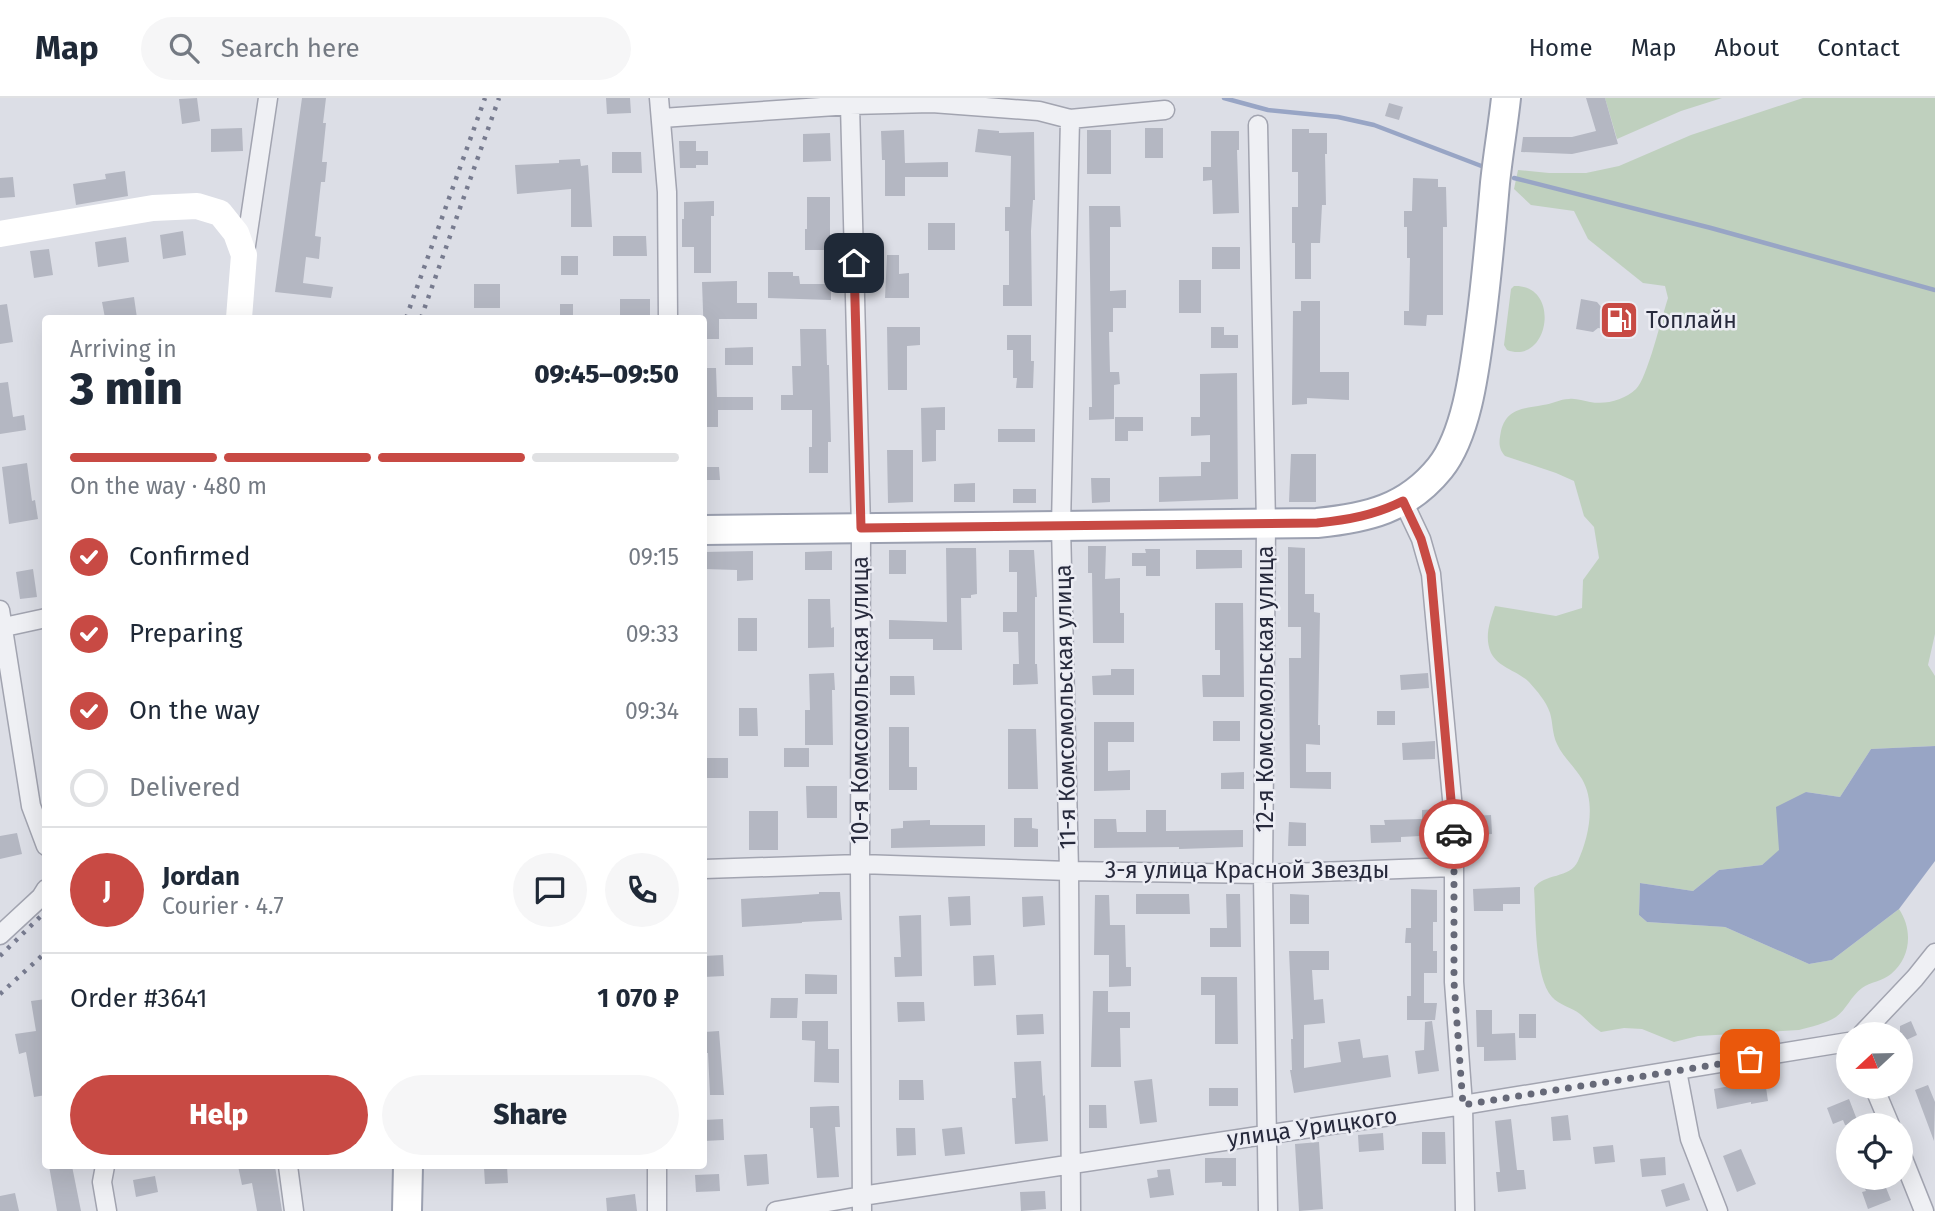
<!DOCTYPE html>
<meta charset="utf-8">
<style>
:root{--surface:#fff;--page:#f6f6f7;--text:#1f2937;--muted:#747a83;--line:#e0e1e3;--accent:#c84a44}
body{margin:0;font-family:"Fira Sans",sans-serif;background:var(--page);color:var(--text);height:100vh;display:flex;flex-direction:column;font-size:26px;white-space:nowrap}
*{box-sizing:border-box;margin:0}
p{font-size:23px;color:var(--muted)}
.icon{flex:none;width:38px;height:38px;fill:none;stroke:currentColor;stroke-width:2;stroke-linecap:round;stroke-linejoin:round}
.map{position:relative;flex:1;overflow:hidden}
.side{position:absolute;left:42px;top:217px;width:665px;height:854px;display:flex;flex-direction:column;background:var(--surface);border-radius:7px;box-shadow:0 7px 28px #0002}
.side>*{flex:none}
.needle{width:46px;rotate:248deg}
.fabs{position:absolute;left:1836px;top:924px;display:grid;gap:14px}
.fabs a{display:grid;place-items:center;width:77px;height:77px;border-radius:50%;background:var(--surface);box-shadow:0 7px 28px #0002;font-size:35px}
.pin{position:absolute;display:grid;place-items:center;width:60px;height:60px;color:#fff;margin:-30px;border-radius:14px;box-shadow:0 4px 10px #0006}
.courier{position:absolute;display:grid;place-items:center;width:70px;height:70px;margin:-35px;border:5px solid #c84a44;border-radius:50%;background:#fff;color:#222;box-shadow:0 2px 9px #0007}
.summary em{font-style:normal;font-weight:800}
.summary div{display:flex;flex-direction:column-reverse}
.summary{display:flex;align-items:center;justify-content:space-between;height:119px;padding:0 28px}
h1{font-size:46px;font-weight:800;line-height:52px}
.bar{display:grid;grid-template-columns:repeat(4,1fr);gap:10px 7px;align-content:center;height:84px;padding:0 28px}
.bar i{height:9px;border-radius:5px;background:var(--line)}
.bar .on{background:var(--accent)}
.bar p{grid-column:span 4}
.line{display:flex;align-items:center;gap:18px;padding:0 28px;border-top:2px solid var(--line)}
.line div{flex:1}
.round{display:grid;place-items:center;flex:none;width:74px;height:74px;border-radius:37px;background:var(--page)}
ol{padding:0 28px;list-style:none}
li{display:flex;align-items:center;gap:21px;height:77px}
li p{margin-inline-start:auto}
li .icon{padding:7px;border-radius:50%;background:var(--accent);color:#fff;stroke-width:4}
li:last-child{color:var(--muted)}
li i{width:38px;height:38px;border:4px solid var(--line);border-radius:50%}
.button{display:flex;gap:14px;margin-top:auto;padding:14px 28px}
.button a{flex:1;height:80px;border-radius:42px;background:var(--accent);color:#fff;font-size:28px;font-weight:800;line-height:80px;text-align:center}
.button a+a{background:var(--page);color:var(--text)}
header{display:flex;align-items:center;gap:42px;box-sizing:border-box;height:98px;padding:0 35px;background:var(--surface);border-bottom:2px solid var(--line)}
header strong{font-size:33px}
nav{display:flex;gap:38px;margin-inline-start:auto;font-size:24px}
.search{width:490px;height:63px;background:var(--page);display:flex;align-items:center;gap:18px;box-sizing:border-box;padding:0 24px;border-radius:38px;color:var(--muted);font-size:26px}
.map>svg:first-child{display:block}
</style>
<header>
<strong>Map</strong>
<div class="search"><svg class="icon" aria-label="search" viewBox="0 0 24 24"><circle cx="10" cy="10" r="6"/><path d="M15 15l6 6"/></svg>Search here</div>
<nav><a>Home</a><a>Map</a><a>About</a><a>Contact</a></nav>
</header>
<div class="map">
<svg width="1935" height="1113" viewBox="0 0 1935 1113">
<rect width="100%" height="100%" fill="#dcdee6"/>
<!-- green -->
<path fill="#bfd0be" d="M1605,0H1722L1681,13L1617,41Z
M1803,0H1935V536L1928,567L1935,578V648L1871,651L1840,699L1806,694L1779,753L1762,767L1719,772L1693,793L1640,785L1639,817L1647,824L1725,829L1809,866L1832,862L1899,811C1913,832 1911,859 1891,876C1883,883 1870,884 1862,890C1851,898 1846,912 1836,919C1826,925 1811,929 1799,932L1698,938L1674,944L1642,931L1624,930L1601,934C1593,929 1587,922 1580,916C1571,909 1559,907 1552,899C1534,879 1536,817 1534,790C1544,775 1570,781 1578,763C1589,739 1596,705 1582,681C1574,668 1563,659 1557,646C1552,635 1553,625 1550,615C1546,603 1537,593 1529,584C1518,573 1499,570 1491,555C1484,539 1490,523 1495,508L1556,518L1582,510L1583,482L1599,460L1594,429L1584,418L1574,383L1556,375L1505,358C1498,350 1499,344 1501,333C1507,310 1523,311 1543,307C1552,306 1560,301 1569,301C1576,300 1583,303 1590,304C1606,307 1624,302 1636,291C1647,281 1662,218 1668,200L1665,188L1643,185L1588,141L1574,113L1531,107L1514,91L1518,72L1549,75H1586L1619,68L1691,37Z
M1514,188C1562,186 1549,268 1507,252L1504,247L1511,191Z"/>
<!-- water -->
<path fill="#98a5c5" d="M1935,648V763L1899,811L1832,862L1809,866L1725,829L1647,824L1639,817L1640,785L1693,793L1719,772L1762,767L1779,752L1776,709L1806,694L1840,699L1871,651Z"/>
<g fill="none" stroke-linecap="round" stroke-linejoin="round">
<!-- stream -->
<path stroke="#98a5c5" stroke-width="4.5" d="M1224,0L1268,12L1338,19L1374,27L1484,69
M1514,80L1711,130L1935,192"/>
</g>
<!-- building -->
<path fill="#b4b7c2" d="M197,0L200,23L182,26L179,1Z
M302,0H326L323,25H326L322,64H327L325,84H321L315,138L321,139L319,161L306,159L303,185L333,189L331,200L275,194Z
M606,0H630L631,15L607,16Z
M1586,0H1605L1618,46L1572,56L1521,54L1523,39H1572L1596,33Z
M1389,5L1403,9L1399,22L1385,18Z
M242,30L243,53L211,54V31Z
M1145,30H1163V60H1145Z
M978,31L999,33V35L1034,34L1035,102H1033L1031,133L1032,208H1003V187H1009V133H1005V109H1010L1011,58L975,54Z
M1292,31H1309V35H1327V56H1325L1326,107H1322L1320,145H1311V181H1295V145H1292V109H1298V74H1292Z
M904,32L905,65L948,64V79H905V98H885V62H882L881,33Z
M1087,32H1111V76H1087Z
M1211,33H1239V52H1237L1239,115L1213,116L1212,82L1203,83V69H1211Z
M830,35L831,63L803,64V36Z
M679,43H696V53H708V67H696V70H680Z
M612,54H641L642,75H612Z
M580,61L581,68L588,67L592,129H571V91L517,96L515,67L559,65V62Z
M125,73L128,98L76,107L73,86L106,81L105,76Z
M13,79L15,99L0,100V80Z
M1413,80L1438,81V89H1446L1447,129H1443V217H1427L1426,228L1404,227V213H1409L1410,160H1407V129H1404V113H1412Z
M807,99H830V152H805V131H807Z
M714,103V118H711V175H694V149H682V121H684V104Z
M1089,108H1120L1121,129H1110V193L1126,192V210H1113V234H1109L1110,274H1119L1120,286L1114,287V321L1089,322V309H1092Z
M928,125H955V152H928Z
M183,133L186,157L163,161L160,137Z
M613,138H646L647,158H613Z
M126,139L129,164L98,169L95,144Z
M1212,149H1240V171H1212Z
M49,151L53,177L34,180L30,153Z
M887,157H899V176L909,175V200H885Z
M561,158H578V177H561Z
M768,174H793V178H799L800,186H831V202L768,200Z
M1179,182H1201V215H1179Z
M737,183V205H757V221H719V241H704L702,184Z
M474,186H500V210H474Z
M134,199L137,220H105L102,204Z
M620,201H650V220H620Z
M1581,201L1597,204L1602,210L1628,214L1625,234L1598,230L1593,234L1576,231Z
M1301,203H1320V274H1349V302L1307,300V306L1292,307L1293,213H1301Z
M7,206L13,244L0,246V207Z
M560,206H573V219H560Z
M887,229H920V247L907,248V292H888Z
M1211,229H1224V237H1238V250H1211Z
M800,231H826L827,267H829L831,344H828V375H809V349H812V312H781V297H793L792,268H801Z
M1007,237H1031V263H1034L1033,290H1016L1017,280H1013V252H1007Z
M753,249V267H725V250Z
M704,270H716L717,299H753V312H718V329H704Z
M1237,275L1238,401L1159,404V379L1201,378V364H1210V337L1191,338V319H1200V276Z
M8,284L13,319L24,317L26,332L0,336V285Z
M945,309V332H936V363L922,364L921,310Z
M1115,319H1143V333H1128V343H1115Z
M998,331H1035V344H998Z
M887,352H913V404L888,405Z
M1291,356H1316V404H1289Z
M27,365L32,403L35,402L38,421L9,426L2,369Z
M704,369H719L720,382H704Z
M1091,380H1110V404L1092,405Z
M975,385V404H954V386Z
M1013,391H1036V405H1013Z
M1088,448H1106L1105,481L1120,480V515H1124V545H1093L1092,475H1088Z
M1288,449L1305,450V496H1314V514L1320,515L1318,627H1320V647L1306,646V674H1331V691L1290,690L1289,560H1301V529H1288Z
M946,450H976L977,496L971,497V500H961L962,552H933V541H889V522L947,524Z
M1145,451H1160V478H1146V468H1132V455H1146Z
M889,452H906V476H889Z
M1009,452H1034L1037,499H1035V566H1037L1038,586L1013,587V566H1019L1018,534H1003V514H1017V474H1009Z
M1196,452H1242V470L1196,471Z
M753,453V482L737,483V472L704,471V454Z
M832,453V472H805V454Z
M33,471L37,499L20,501L16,474Z
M808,501H830L831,530L834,529V549L808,550Z
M1215,505H1243L1244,599H1203L1202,577H1220V552H1215Z
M738,520H757V553H738Z
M1111,571H1134V597H1093L1092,578L1111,577Z
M834,575L835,592H832L833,647H805V612H810L809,576Z
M1428,575L1429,590L1401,592L1400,577Z
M890,578H914L915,597H890Z
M739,610H757L758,638H739Z
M1377,613H1395V627H1377Z
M1213,623H1240V643H1213Z
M1094,624H1134V644H1108V673L1130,672V692L1094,693Z
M889,629H909V669H917V692H889Z
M1008,631H1036L1038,691H1008Z
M1435,643V661L1403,662L1402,645Z
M784,650H809V669H784Z
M704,660H728V680H704Z
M1244,674V691H1221V675Z
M806,688H837V720H807Z
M1439,711L1440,737L1401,739V744L1371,745L1370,727H1385L1384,722L1422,721V712Z
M1146,712H1166V733L1243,732V749L1179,751V749L1094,750V721H1116L1117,734H1146Z
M749,713H778V752H749Z
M1491,717L1492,736L1473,737L1472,718Z
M1014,720H1032V730L1038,731V749H1014Z
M930,722V727H985V748L891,750V731L903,730V723Z
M1289,724L1306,725V748H1288Z
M17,735L22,756L0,761V738Z
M1520,789V806H1503V813H1474L1473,791Z
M1411,791L1437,792V824H1433V853H1437V875H1424V905H1437L1435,922H1407V898H1411V845H1405L1406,830H1411Z
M819,794H840L842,822L802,824V825L742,829L741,801L819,796Z
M1136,796H1189L1190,816H1136Z
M1226,796H1240L1241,849H1210V830H1227Z
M1290,796L1309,797V826H1290Z
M1095,797H1109L1110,827H1125L1126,869H1131V888L1109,889V857H1094Z
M970,798L971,827L950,828L948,799Z
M1043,798L1045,827L1023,829L1022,799Z
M921,817L922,878L895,879L894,859H901L899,818Z
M1289,853H1329V872H1312L1314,902L1323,901L1325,925L1304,927V970L1341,964L1338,944L1360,941L1363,960L1388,957L1391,979L1294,995L1290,972H1292L1291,941H1293Z
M723,857L724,878L704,879V858Z
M994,857L996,887L974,888L973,858Z
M805,876L837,877V896H805Z
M1201,879H1237L1238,946H1215V897H1201Z
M1093,893H1108V914H1130V930H1120L1121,969H1091Z
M771,900H798L797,920H770Z
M46,901V997L34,999L26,954L19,956L15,936L36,933L31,903Z
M897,904H924L925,923L898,924Z
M1476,912H1492V936L1515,935L1516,962L1484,963V949H1477Z
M1043,916L1044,936L1017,937L1016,917Z
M1519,916H1536V940H1519Z
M802,923H828V951H839V985L814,984L815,943L802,942Z
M1432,923L1439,973L1418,976L1415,953L1424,952L1425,924Z
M1911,923L1917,937L1900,945V928Z
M719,933L724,997H710L708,955H704V934Z
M1041,963L1043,998L1045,997L1048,1043L1015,1046L1012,1000H1016L1014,964Z
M1152,981L1157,1024L1140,1026L1134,983Z
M899,982H923L924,1002H899Z
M1765,983L1768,1003L1751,1006V1004L1717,1011L1714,991L1730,988L1731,990Z
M1928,987L1935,1004L1934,1043L1915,992Z
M1209,990H1238V1008H1209Z
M1849,1001L1859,1027H1845L1843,1022L1833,1026L1827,1010Z
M1089,1007H1106L1107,1030H1089Z
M832,1008H839L840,1029H835L839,1079L817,1080L813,1030H810V1009Z
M1568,1017L1571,1042L1553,1043L1551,1019Z
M723,1021L724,1042L704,1043V1022Z
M1511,1021L1517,1072H1524L1526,1091L1498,1094L1496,1074H1500L1495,1023Z
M962,1029L965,1056L945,1058L942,1031Z
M896,1030H915L916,1057L897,1058Z
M1422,1034H1445L1446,1066H1422Z
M1383,1035L1384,1052L1359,1054L1358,1037Z
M1319,1044L1323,1111L1299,1113L1295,1046Z
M1613,1047L1615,1064L1595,1066L1593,1049Z
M1741,1051L1756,1086L1737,1094L1723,1058Z
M767,1056L769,1086L747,1088L744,1057Z
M1665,1059L1666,1077L1642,1079L1640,1061Z
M1205,1060H1236V1088H1222V1084L1205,1085Z
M49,1068H72L81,1113H57Z
M238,1068H275L282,1113H257L252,1085L242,1087Z
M507,1068L508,1085L485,1086L484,1070Z
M1170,1071L1174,1097L1150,1100L1147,1081L1158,1079L1157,1072Z
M719,1076L720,1093L696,1094L695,1077Z
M155,1078L158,1094L136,1099L133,1082Z
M1860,1080H1882L1891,1102L1868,1111L1862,1094L1866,1093Z
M1684,1085L1690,1102L1666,1109L1661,1092Z
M1045,1093L1046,1111L1021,1113L1020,1094Z
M15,1095L19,1113H0V1098Z
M635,1096L637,1113H607L606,1100Z"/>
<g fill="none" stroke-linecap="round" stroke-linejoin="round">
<!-- street casing -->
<g stroke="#a2a4b0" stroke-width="21">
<path id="street" d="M659,0L667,94L668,220
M850,7L861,430L860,766L862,1113
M662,20L850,7L932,5L1039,13L1070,21L1165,12
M1070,21L1061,428L1069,773L1071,1113
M1258,27L1266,426L1263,776L1268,1113
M245,154L268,0
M1403,403L1421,441L1431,476L1454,722V884L1463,1007L1465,1113
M0,512L31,708L46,748
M0,530L46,520
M704,771L860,766L1069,773L1263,776L1454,769
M0,837L41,799L46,791
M1862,936L1915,880L1935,855
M1677,973L1690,1041L1718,1113
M1874,989L1890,1027
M1900,1053L1924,1113
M105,1068L102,1084L107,1113
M288,1068L294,1113
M657,1068V1113
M776,1113L862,1098L1463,1007L1848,944"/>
</g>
<!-- primary casing -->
<g stroke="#9ca1b1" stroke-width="32">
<path id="primary" d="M704,432L1317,425C1367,420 1407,411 1440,370C1468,335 1475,267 1481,223C1487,177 1491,131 1495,85C1498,56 1503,28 1506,0
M407,1113L408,1068"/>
</g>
<!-- street -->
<use href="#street" stroke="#eff0f4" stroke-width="18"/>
<!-- secondary -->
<path stroke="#fff" stroke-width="26" d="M0,136L153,110L197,108L220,115L236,135L244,157L239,220"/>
<!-- primary -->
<use href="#primary" stroke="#fff" stroke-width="28"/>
<!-- rail -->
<path stroke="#777b8f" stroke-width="4.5" stroke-dasharray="3.5 7" stroke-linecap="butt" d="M406,220L485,0
M421,220L499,0
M0,858L46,813
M0,896L46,854"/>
</g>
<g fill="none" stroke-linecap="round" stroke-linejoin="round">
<!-- done -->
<path stroke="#666978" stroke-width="7" stroke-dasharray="0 12.6" d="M1454,736V884L1463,1007L1750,961"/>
<!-- route -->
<path stroke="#c84a44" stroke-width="9" d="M854,165L861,430L1317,425C1348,422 1375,417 1403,403L1421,441L1431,476L1454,736"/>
</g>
<!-- icons -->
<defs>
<g id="fuel-square" transform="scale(2.0125)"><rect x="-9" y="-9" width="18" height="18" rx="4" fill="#c84a44" stroke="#ecedf4"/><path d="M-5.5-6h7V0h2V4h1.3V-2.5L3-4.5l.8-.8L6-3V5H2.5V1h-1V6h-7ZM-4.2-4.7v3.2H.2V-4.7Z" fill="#fff"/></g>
</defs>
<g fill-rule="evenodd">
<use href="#fuel-square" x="1619" y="222"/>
</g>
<g text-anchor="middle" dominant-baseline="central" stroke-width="5" stroke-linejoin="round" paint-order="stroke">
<!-- poi labels -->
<g font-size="23" fill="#272a3c" stroke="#ecedf4" text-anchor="start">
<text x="1646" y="222">Топлайн</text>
</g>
<!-- street labels -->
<g font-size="23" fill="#272a3c" stroke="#ecedf4">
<text transform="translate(1265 591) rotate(-90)">12-я Комсомольская улица</text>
<text transform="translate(860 602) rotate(-90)">10-я Комсомольская улица</text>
<text transform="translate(1065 609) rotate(-91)">11-я Комсомольская улица</text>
<text x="1247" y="772">3-я улица Красной Звезды</text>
<text transform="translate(1312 1029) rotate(-8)">улица Урицкого</text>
</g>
</g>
</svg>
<div class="fabs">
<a><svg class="needle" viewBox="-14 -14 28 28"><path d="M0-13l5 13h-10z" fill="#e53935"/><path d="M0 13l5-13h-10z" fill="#747a83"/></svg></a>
<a><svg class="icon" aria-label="locate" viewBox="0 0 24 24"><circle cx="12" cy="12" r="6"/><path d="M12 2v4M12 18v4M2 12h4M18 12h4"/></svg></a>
</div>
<div class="pin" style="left:1750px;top:961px;background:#ea580c"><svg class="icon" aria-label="bag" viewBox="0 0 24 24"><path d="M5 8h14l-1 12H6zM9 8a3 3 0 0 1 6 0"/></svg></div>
<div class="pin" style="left:854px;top:165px;background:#1f2937"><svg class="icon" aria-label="home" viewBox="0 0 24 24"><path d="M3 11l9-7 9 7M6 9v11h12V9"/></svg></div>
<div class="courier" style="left:1454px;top:736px"><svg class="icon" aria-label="car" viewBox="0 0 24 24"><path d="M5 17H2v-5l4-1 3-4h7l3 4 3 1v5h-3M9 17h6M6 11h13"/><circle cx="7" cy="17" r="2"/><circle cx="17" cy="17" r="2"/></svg></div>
<section class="side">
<div class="summary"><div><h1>3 min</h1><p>Arriving in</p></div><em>09:45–09:50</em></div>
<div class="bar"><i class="on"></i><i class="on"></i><i class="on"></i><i></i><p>On the way · 480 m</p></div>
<ol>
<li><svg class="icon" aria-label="check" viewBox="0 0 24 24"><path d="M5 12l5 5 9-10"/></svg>Confirmed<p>09:15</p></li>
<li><svg class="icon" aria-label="check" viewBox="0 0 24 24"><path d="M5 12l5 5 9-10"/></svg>Preparing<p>09:33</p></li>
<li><svg class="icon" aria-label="check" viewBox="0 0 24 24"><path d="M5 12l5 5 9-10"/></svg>On the way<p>09:34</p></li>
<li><i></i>Delivered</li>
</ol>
<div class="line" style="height:126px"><b class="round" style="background:var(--accent);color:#fff">J</b><div><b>Jordan</b><p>Courier · 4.7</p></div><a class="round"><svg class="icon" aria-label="chat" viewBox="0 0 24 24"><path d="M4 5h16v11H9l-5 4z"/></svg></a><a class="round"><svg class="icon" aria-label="phone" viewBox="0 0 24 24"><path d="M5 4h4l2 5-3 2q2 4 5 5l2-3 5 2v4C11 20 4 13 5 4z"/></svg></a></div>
<div class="line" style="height:91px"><div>Order #3641</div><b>1 070 ₽</b></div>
<div class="button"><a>Help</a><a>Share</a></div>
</section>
</div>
